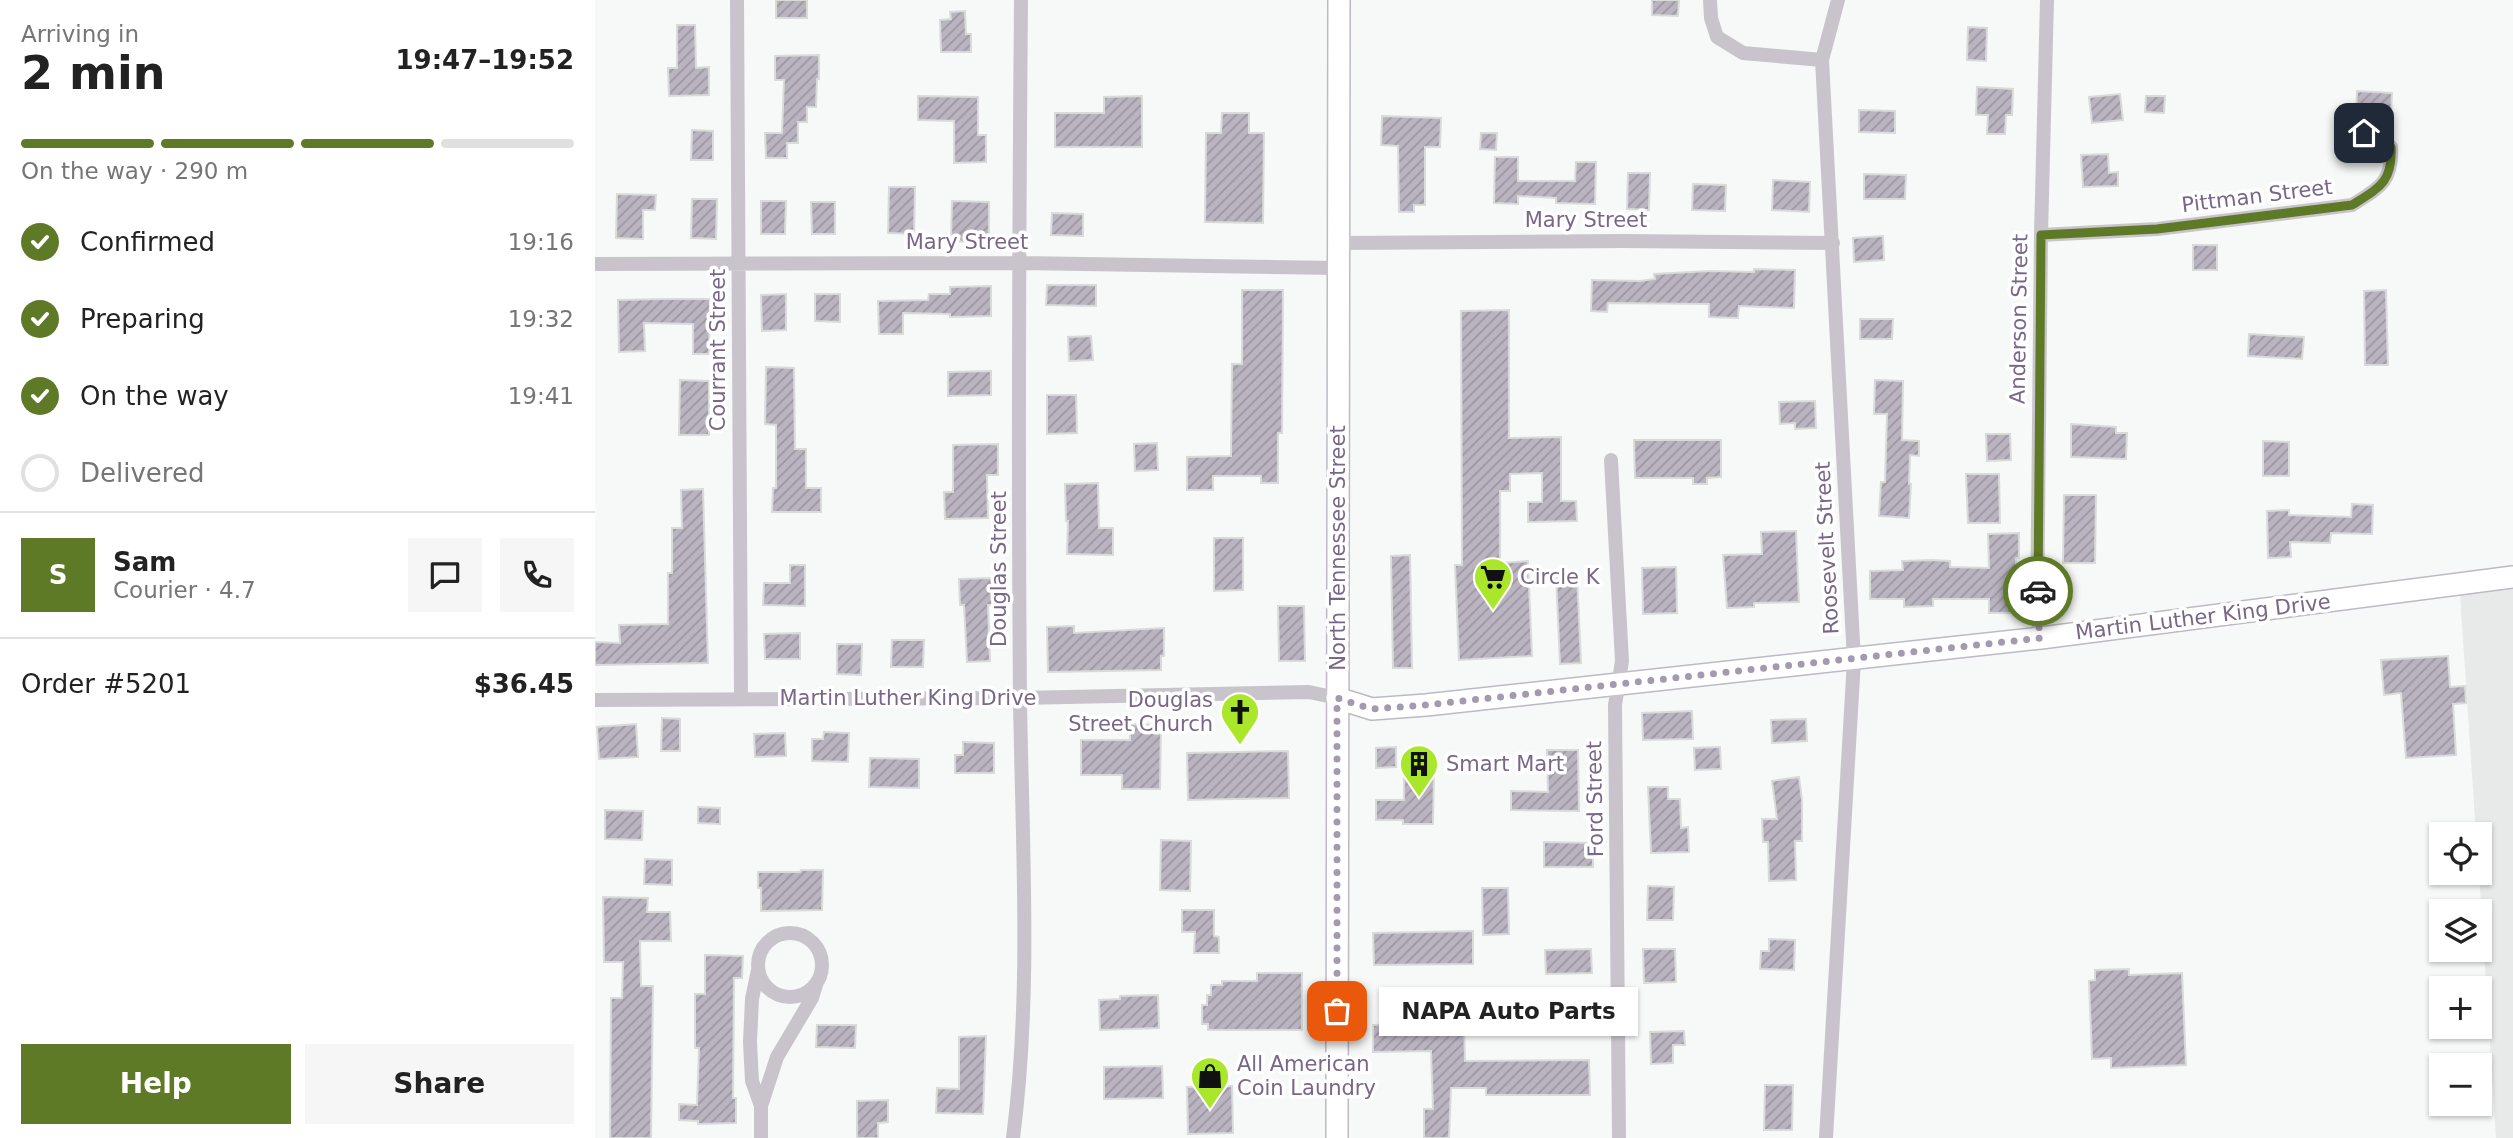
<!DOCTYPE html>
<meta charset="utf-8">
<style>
:root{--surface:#fff;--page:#f6f6f6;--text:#222;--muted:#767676;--line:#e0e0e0;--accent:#5f7a26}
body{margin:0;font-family:"DejaVu Sans",sans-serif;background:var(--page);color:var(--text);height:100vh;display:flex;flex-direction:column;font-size:26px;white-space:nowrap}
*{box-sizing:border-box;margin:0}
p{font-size:23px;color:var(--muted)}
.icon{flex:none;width:38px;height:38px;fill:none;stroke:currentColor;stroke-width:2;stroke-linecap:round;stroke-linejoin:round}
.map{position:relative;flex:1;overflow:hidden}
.panel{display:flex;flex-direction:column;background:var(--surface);width:595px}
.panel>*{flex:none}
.tools{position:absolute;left:1834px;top:822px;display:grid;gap:14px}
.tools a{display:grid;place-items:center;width:63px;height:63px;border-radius:0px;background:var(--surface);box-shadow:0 2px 5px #0004;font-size:35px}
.pin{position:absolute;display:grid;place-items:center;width:60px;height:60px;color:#fff;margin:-30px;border-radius:14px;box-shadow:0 4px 10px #0006}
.courier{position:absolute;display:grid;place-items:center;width:70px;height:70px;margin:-35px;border:5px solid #5f7a26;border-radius:50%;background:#fff;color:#222;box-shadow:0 2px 9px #0007}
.bubble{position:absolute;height:49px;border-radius:0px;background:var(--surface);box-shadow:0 2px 5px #0004;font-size:23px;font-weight:800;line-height:49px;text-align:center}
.overview em{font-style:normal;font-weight:800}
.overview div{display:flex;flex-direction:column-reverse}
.overview{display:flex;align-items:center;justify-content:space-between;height:119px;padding:0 21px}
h1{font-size:46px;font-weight:800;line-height:52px}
.bar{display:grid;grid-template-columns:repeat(4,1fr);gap:10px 7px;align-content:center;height:84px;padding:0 21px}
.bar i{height:9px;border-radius:5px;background:var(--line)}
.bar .on{background:var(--accent)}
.bar p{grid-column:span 4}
.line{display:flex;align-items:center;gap:18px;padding:0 21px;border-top:2px solid var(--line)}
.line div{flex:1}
.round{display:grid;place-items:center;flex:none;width:74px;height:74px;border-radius:0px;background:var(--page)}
ol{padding:0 21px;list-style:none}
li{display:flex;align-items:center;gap:21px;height:77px}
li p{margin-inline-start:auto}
li .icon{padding:7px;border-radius:50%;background:var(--accent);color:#fff;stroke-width:4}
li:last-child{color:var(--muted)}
li i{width:38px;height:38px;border:4px solid var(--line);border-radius:50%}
.cta{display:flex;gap:14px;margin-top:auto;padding:14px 21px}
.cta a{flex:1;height:80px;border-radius:0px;background:var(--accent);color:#fff;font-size:28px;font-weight:800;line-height:80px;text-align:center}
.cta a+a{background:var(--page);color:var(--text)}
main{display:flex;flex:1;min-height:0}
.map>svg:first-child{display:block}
</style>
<main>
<section class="panel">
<div class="overview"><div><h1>2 min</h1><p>Arriving in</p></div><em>19:47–19:52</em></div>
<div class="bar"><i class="on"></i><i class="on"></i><i class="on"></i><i></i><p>On the way · 290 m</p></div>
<ol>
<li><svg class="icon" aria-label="check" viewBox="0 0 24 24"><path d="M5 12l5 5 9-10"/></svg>Confirmed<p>19:16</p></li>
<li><svg class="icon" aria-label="check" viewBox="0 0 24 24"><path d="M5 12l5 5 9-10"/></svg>Preparing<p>19:32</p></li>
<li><svg class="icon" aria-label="check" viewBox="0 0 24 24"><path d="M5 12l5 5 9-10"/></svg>On the way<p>19:41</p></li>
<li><i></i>Delivered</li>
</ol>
<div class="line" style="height:126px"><b class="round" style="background:var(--accent);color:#fff">S</b><div><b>Sam</b><p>Courier · 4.7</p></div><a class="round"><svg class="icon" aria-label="chat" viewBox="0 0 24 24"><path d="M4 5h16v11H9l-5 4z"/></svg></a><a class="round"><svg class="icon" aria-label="phone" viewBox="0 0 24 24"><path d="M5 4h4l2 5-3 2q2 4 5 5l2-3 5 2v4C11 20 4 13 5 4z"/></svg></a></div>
<div class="line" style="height:91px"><div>Order #5201</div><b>$36.45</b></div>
<div class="cta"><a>Help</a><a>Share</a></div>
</section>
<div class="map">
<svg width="1918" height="1138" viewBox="0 0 1918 1138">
<defs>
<pattern id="building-hatch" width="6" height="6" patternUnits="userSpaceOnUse" patternTransform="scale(1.75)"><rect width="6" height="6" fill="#b9b4c0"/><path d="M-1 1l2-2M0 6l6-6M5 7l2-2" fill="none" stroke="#9b96a2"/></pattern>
</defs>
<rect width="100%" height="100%" fill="#f6f9f7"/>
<!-- built -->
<path fill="#e8eaea" d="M1918,588V1138H1901L1884,873L1885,835H1881L1865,595Z"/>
<!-- building -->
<path fill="url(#building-hatch)" stroke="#d9dbd9" stroke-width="2" d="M181,0H212V18H181Z
M1057,0H1084L1083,16L1057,15Z
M370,11L371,34H376V52H346L345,20L356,19L355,12Z
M82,25H100L101,68L114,67V95L74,96L73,68H82Z
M1373,27L1392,28L1391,61L1372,60Z
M224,55V79H222L221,107H212V122H203V143H192V158H171L170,133H187L189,80H180V56Z
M1382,87L1418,89L1417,115H1411L1410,134H1392L1393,115H1381Z
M1762,91L1797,93L1796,120L1768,118L1761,112Z
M1525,94L1528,120L1497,123L1494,97Z
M323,96L383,97V135H391V162L359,163V121L323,120Z
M547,96V147H460V113H509V97Z
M1551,96H1570L1569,113L1550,112Z
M1264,110L1300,111V133L1264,132Z
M627,113H654V133H669L668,223L610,222L611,133H626Z
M787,116L846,118L845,147H830V205H819V212H804L803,146L786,145Z
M97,130L118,131V160H96Z
M886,133H902L901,150L885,149Z
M1513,154L1514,173L1523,172V186L1488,187L1486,155Z
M900,157H923V181H980L981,162H1001L1000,204L961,203V198L923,196V204L899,203Z
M1033,173H1055L1054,210L1032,209Z
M1269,174L1311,175L1310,199H1269Z
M1178,180L1215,182L1214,212L1177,210Z
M1098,184L1131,185L1130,211L1097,210Z
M294,187H320L319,234L293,233Z
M22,194L61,195L60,210H48V239L21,238Z
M97,199H122L121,239L96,238Z
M166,201H191L190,234H166Z
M357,201L394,202V235H377V242L356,241Z
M216,202H240V234H217Z
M457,213L488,214V236L456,235Z
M1288,236L1289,260L1259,262L1258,238Z
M1598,245H1622V270H1598Z
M1159,269L1200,270L1199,308L1144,306L1143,318L1114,317V304L1013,303L1012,312L996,311L997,280L1045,281L1060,279L1059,274L1115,271L1159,272Z
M452,285H501V306L451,305Z
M396,286V316L355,317V314L308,313V334H284L283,301L333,300L334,294H355V287Z
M647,290H688L687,433H683V483H666V476H618V490H592V457L636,456L637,364H647Z
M1791,290L1793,365H1770L1769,291Z
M191,294V330L167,331L166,295Z
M220,294H245V322L220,321Z
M71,299H115L114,354H98V324L49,323L50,351L24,352L23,300Z
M914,310V438L966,437V501H981L982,521L933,522V502H947V473L915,474V491H905V563L933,561L937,656L864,660L860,565H867L866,311Z
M1265,319H1298L1297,339H1265Z
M1654,334L1709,337L1707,359L1653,356Z
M496,336L498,360L474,361L473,337Z
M171,367L199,368L200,449H211V488H226V512H177L178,488H181V425L170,424Z
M396,371V395L353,396V372Z
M85,380L114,381V435H84Z
M1280,380L1308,381L1307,440L1324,441V456L1315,455L1314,484H1316L1314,518L1284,516L1286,482H1290L1292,414H1279Z
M452,395H481L482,433L452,434Z
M1220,401L1221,428L1200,429V423L1185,424L1184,402Z
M1476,424L1521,427V433H1532L1531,459L1476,457Z
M1391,434H1415L1416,460L1392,461Z
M1039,440H1126V477L1112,478V484H1098V478H1040Z
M1668,441L1694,442V476H1668Z
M562,443L563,470L540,471L539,444Z
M403,444V475H392L393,518L350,519L349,492H358V445Z
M1371,474H1404L1405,523H1373Z
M503,483L504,528H518V555L472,554L473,521H471L470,484Z
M108,489L113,663L0,665V642L25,643L24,625L73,624V573H77V528H87L86,490Z
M1469,495H1501L1500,563H1468Z
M1757,504L1778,505L1777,534L1736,533L1735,543L1695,542L1696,557L1673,558L1672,511L1694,510V515L1756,517Z
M1201,531L1204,602L1159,603V607L1132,608L1128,555L1167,554L1166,532Z
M1424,533V558H1421L1422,613H1394V599H1338V606L1309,607V599H1275V571L1308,570L1307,561L1337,560L1355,561V567L1394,568L1393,534Z
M619,538H648V590L619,591Z
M815,555L817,668H798L796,556Z
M195,565H210V606L168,605L169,583H195Z
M1081,567L1082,613L1048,614L1047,568Z
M982,575L986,663L965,664L961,576Z
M397,578V605H393L395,661L372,662L369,605H365L364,579Z
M683,606H709L710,661H684Z
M479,626V633L569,628V656H566V670L453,672L452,627Z
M205,633V659H170L169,634Z
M297,640H329L328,667H296Z
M242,644H267L266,675L242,674Z
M1853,656L1855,687L1870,686L1871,703L1858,704L1861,755L1811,758L1806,693L1789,695L1786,660Z
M1097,711L1098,739L1048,740L1047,713Z
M67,718L85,719V751H66Z
M1211,719L1212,741L1177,743L1176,720Z
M41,724L43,757L4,759L2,727Z
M535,724L566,725L565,789H527V775H486V740H535Z
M229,732L254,733L253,762L217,761V739H228Z
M190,733L191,756L160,757L159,734Z
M368,742L399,743V773H360V755H368Z
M801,747V767L781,768V748Z
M1125,747L1126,769L1100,770L1099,748Z
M952,750H983L984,811L916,810V791L953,792Z
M693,751L694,798L593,800L592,753Z
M275,758L324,759V788L274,787Z
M809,772H839L838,824H808V820H781V800H809Z
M1204,777L1207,800V841H1200L1201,880L1174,881L1173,842H1168L1167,819H1182L1177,781Z
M1053,787H1073V799H1085L1086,828L1093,827L1094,852L1056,853Z
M103,807L125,808V824L103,823Z
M10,810L48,811L47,840L10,839Z
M566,840L596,841L595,891L565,890Z
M949,842L998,843V867H949Z
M50,859L77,860V885L49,884Z
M206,870H228L227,910L166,911V888H163V872H205Z
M1053,886L1079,887L1078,920H1052Z
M887,888H913L914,934L888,935Z
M8,897L53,898L52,912H75L76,941H45L46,986H58L56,1138H15L16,998H27L28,962H9Z
M587,910H619V936L624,937V953H599L600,932H587Z
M878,931V964L779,965L778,933Z
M1174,939L1200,940L1199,970L1165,969L1166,951H1174Z
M996,949L997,973L951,974L950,950Z
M1048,949H1080L1081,982L1049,983Z
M110,955L148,956L147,978H139L138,1098H141V1123L103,1124V1121L84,1120V1104L102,1105L104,1048H100V994H110Z
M1534,969V975L1587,973L1591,1065L1516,1068V1058L1497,1059L1494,981L1500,980V970Z
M662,973H707V1030H613V1024H607V1005H612V995H616V985H627V981H662Z
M563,995L564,1028L505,1030L504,1000L525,999V996Z
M869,1022L870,1061L994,1060L995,1095H891V1088H856L854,1138H829V1109H838L836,1051L778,1052V1025Z
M222,1025H261L260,1048L221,1047Z
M1089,1031L1090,1045H1078V1063L1056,1064L1055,1032Z
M391,1036L388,1114L341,1113L342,1088L364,1089V1037Z
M567,1066L568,1098L509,1099V1067Z
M1170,1085H1198L1197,1130H1169Z
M637,1086L638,1133L593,1134L592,1087Z
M293,1100V1122L283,1123V1138H262V1101Z"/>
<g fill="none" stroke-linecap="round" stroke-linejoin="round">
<!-- secondary casing -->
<g stroke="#beb9c3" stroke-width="24">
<path id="secondary" d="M742,698L777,709L831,705L1446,638L1918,577
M742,1138L744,0"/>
</g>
<!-- street -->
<path stroke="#c9c4cc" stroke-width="14" d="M142,0L146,699
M1115,0L1116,18L1122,37L1148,53L1227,60
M1446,235L1562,229L1757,205C1784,188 1798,182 1796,147L1784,138L1769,133L1756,120
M744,243L1029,241L1238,243
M0,264L425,263L744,268
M1016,460L1027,661L1020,705L1024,1138
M1446,638L1442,616L1446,235L1452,0
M0,700L425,698L714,692L742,698
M163 965a32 32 0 1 1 64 0a32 32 0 1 1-64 0Z
M163,970L157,999L155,1042L157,1081L166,1106V1138
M166,1106L182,1057L217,998L221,985
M418,1138C437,992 427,844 425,698C423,465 424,233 426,0
M1231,1138L1259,660L1227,60L1243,0"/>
<!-- secondary -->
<use href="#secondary" stroke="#fff" stroke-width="21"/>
</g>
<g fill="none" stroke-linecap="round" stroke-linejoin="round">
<!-- done -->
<path stroke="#a49aaf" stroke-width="7" stroke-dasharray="0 12.6" d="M742,1011V698L777,709L831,705L1446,638L1442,616L1443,591"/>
<!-- route -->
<path stroke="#5f7a26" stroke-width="9" d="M1443,591L1446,235L1562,229L1757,205C1784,188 1798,182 1796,147L1784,138L1769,133"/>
</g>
<!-- icons -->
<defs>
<g id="supermarket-pin" transform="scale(2.0125)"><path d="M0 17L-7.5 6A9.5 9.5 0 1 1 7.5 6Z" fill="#aae62a" stroke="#fff"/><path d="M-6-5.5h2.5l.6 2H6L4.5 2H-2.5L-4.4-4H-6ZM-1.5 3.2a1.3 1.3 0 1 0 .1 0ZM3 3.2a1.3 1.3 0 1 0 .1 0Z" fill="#111"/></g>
<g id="church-pin" transform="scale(2.0125)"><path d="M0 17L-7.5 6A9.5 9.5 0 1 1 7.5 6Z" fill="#aae62a" stroke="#fff"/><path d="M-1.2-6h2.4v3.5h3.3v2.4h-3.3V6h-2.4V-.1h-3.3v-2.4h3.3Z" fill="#111"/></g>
<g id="building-pin" transform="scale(2.0125)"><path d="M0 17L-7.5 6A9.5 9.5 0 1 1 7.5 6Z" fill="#aae62a" stroke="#fff"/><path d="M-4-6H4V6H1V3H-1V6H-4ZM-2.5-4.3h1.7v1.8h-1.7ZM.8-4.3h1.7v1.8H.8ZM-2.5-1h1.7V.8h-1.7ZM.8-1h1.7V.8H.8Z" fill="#111"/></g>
<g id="shop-pin" transform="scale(2.0125)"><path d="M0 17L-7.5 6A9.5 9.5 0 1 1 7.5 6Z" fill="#aae62a" stroke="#fff"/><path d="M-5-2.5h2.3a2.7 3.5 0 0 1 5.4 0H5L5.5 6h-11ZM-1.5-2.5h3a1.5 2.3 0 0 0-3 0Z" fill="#111"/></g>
</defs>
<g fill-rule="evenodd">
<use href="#supermarket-pin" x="898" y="577"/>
<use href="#church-pin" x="645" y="712"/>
<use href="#building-pin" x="824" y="764"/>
<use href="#shop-pin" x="615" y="1076"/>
</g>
<g text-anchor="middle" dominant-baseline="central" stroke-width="7" stroke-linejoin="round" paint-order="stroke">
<!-- street labels -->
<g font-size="21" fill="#786788" stroke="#fff">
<text transform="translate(1662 196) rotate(-7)">Pittman Street</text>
<text x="991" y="220">Mary Street</text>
<text x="372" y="242">Mary Street</text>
<text transform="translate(1424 319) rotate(-89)">Anderson Street</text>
<text transform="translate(123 350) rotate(-90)">Courrant Street</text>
<text transform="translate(743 548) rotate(-90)">North Tennessee Street</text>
<text transform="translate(1232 548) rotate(-93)">Roosevelt Street</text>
<text transform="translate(404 569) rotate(-90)">Douglas Street</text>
<text transform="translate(1608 617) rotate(-7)">Martin Luther King Drive</text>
<text x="313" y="698">Martin Luther King Drive</text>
<text transform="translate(1000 799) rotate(-91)">Ford Street</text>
</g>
<!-- poi labels -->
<g font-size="21" fill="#786788" stroke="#fff" text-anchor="start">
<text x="925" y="577">Circle K</text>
<text x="618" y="700" text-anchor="end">Douglas<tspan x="618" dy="24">Street Church</tspan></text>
<text x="851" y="764">Smart Mart</text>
<text x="642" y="1064">All American<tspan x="642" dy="24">Coin Laundry</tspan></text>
</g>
</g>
</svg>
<div class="tools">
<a><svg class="icon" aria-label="locate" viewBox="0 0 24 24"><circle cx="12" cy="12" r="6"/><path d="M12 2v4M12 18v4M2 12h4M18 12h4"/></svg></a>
<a><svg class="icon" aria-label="layers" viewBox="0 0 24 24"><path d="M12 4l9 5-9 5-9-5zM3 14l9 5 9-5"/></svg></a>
<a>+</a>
<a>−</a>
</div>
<div class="pin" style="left:742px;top:1011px;background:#ea580c"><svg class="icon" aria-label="bag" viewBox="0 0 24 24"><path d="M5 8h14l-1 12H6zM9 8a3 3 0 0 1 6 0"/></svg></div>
<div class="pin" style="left:1769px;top:133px;background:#1f2937"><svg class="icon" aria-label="home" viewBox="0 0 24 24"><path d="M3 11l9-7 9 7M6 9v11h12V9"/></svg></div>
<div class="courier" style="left:1443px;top:591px"><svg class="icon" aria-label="car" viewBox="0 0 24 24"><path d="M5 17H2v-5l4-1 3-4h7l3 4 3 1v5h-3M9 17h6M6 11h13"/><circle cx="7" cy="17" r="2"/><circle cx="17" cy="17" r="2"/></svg></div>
<div class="bubble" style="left:784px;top:987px;width:259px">NAPA Auto Parts</div>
</div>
</main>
